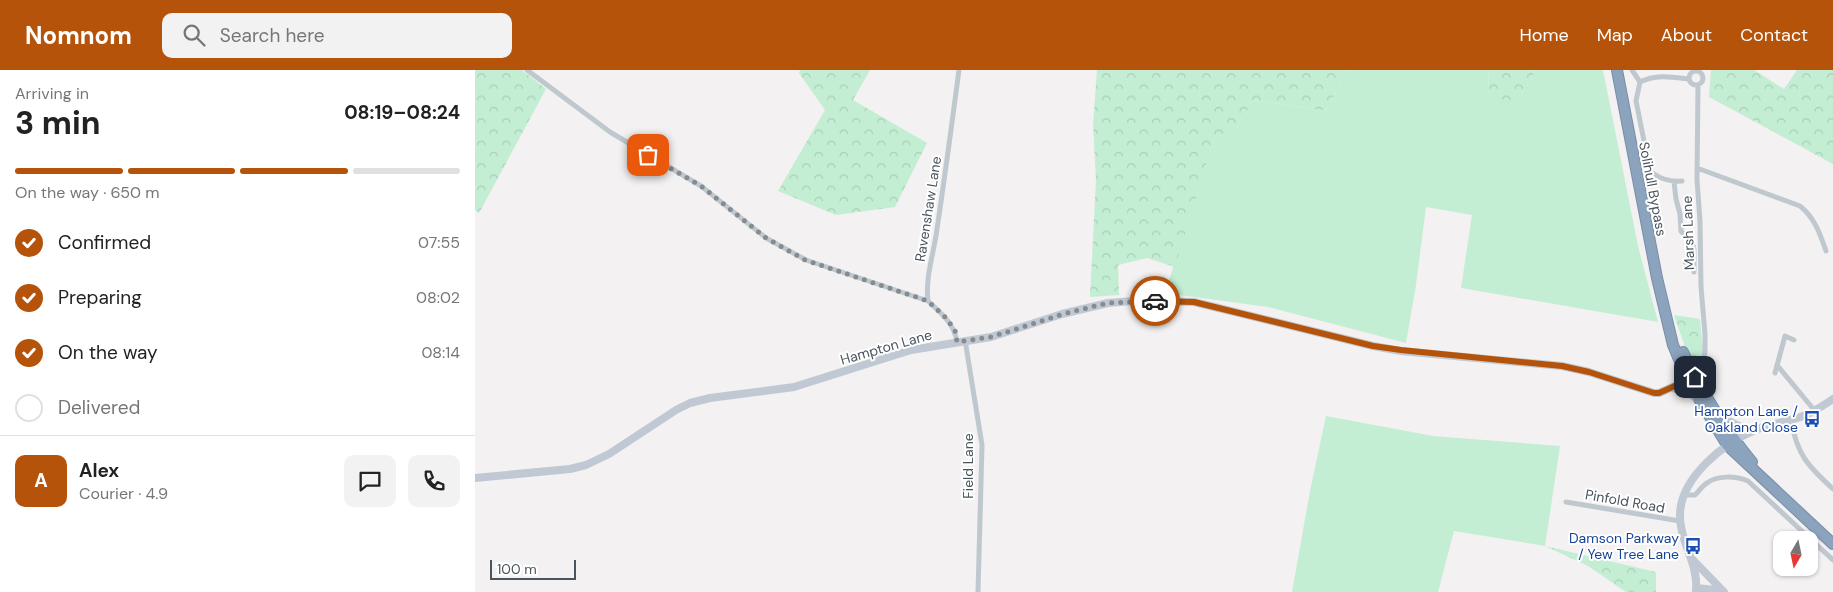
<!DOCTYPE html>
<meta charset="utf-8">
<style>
:root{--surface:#fff;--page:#f2f2f2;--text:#222;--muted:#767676;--line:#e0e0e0;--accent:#b45309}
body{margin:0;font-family:"DM Sans",sans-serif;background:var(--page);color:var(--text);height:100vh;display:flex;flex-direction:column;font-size:19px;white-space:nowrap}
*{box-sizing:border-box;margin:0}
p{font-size:16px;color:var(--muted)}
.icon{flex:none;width:28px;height:28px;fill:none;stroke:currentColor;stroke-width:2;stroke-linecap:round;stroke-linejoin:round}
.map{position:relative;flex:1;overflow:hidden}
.panel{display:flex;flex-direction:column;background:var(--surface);width:475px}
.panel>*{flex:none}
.needle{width:32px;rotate:189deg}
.buttons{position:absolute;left:1298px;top:461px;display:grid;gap:10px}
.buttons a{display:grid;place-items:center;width:45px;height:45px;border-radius:10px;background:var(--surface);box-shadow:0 1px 4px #0004;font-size:25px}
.scale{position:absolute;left:15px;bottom:12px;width:86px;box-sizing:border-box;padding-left:5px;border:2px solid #4a545e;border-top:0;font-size:14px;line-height:18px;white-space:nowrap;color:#4a545e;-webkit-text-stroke:4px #fff;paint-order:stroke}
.pin{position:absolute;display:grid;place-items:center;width:42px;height:42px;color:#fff;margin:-21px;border-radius:10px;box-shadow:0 2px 8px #0006}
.courier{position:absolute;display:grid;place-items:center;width:50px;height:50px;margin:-25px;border:4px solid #b45309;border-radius:50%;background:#fff;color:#222;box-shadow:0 1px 6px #0007}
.overview em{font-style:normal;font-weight:700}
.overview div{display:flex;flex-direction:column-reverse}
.overview{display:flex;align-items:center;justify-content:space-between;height:85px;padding:0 15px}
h1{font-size:32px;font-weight:700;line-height:38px}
.bar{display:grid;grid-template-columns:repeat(4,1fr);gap:8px 5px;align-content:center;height:60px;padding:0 15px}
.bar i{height:6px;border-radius:4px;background:var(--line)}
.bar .current{background:var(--accent)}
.bar p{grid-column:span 4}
.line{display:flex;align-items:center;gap:12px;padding:0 15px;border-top:1px solid var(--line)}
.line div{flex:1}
.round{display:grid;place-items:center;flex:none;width:52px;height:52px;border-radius:10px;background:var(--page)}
ol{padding:0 15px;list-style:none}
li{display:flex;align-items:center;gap:15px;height:55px}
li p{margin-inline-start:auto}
li .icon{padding:5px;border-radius:50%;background:var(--accent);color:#fff;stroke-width:4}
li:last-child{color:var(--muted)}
li i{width:28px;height:28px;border:2px solid var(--line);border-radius:50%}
header{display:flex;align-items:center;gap:30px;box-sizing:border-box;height:70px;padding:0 25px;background:var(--accent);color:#fff}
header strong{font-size:24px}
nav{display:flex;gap:28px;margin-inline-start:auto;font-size:18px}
.search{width:350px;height:45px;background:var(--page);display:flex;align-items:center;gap:12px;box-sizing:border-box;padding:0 18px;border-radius:10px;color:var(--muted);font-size:19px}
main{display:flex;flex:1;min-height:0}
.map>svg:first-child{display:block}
</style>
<header>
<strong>Nomnom</strong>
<div class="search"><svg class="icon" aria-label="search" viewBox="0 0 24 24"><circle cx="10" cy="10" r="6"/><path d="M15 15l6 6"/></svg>Search here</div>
<nav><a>Home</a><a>Map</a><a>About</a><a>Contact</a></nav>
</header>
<main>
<section class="panel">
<div class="overview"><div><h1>3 min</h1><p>Arriving in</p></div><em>08:19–08:24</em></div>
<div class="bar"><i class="current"></i><i class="current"></i><i class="current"></i><i></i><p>On the way · 650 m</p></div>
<ol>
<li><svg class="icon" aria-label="check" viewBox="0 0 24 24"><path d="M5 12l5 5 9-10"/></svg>Confirmed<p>07:55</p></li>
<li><svg class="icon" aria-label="check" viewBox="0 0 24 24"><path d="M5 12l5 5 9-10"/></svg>Preparing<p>08:02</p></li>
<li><svg class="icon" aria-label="check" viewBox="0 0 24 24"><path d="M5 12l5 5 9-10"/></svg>On the way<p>08:14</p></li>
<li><i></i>Delivered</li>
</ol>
<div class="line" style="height:90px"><b class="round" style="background:var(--accent);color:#fff">A</b><div><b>Alex</b><p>Courier · 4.9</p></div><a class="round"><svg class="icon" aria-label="chat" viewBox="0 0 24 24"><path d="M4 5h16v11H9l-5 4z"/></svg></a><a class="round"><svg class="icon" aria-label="phone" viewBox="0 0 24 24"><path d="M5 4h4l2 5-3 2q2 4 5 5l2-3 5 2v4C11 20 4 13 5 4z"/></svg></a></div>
</section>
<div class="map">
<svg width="1358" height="522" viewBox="0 0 1358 522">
<defs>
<pattern id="forest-crowns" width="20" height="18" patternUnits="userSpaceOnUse" patternTransform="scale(1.25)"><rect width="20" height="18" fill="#c3eed4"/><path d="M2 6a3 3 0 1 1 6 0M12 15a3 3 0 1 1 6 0" fill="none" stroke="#a9ceb8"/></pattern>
</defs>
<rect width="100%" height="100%" fill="#f3f1f1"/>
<!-- green -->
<path fill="#c3eed4" d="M872,0H1013L1014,21L1044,29L1061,0H1128L1163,176L1183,252L986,218L997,145L951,137L941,215L931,273L793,237L690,223L739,68L760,60L779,30L851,41Z
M851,346L958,366L1085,376L1070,476L979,461L963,522H817L835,421Z"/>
<!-- forest -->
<path fill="url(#forest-crowns)" d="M0,0H47L71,19L4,143L0,140Z
M325,0H395L378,30L452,73L420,137L361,145L303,121L350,40L324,3Z
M622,0H872L851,41L779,30L760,60L739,68L700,197L672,188L643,195L644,225L615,227L621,110L618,55Z
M1013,0H1061L1044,29L1030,31L1014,21Z
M1236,0H1279L1309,19L1322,0H1358V94L1234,27Z
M1199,245L1225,249L1228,281L1226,293L1218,292L1214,288Z
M1070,476L1181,502V522H1151L1113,496Z"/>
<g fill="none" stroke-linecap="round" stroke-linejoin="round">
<!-- highway casing -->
<g stroke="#778ea9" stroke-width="12">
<path id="highway" d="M1142,0L1182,208L1198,275L1213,311L1252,375L1358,474
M1208,282C1227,322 1249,358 1277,392"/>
</g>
<!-- street -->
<path stroke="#c0c8cf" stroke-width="5" d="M52,0L135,62L226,116L291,168L331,190L453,231
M1157,0L1165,12
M1214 8a7 7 0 1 1 14 0a7 7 0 1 1-14 0Z
M1222,98L1325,136C1340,148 1345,164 1351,181
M1207,111C1194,112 1185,109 1175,101L1161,31L1165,12C1181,4 1197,7 1214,9
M1199,112L1201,129L1205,144L1206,161L1218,175L1219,180V202
M1210,192L1219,193
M490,270L507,375L503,522
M482,272C479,253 466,243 453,231C450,207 459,183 462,159C470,106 477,53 484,0
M1302,295L1340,341
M1300,303L1310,266L1319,270
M1220,306L1225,301L1227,296L1230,282V264L1226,217L1225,151L1222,110L1223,15
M1316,350C1322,385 1333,396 1358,419
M1208,425H1220C1224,421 1227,416 1232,413C1242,405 1261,406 1273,411L1358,490
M1091,432L1205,451"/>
<!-- secondary -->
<path stroke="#c0c9d3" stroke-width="8" d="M1197,318L1211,322L1222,328
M1245,343C1256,354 1266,358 1281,360
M0,408L95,399L111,395L134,384L201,340L215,333L235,328L319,317L436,280L516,267L587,244L633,233L658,231L719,232L898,276L926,281L1087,296L1114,302L1179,323H1184L1216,309
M1217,489L1249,522
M1221,518L1241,520L1244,522
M1221,522C1224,493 1204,471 1205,444C1206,407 1249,373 1280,360C1296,353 1313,352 1328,346C1339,342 1349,335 1358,329"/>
<!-- highway -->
<use href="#highway" stroke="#8ca3bd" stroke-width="10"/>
</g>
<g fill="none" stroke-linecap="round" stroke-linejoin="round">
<!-- done -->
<path stroke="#858b91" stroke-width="5" stroke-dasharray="0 9" d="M173,85L226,116L291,168L330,190L453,231L470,247L480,260L482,272L516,267L588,244L620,236L633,233L680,231"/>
<!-- route -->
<path stroke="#b45309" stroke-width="6" d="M680,231L719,232L898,276L926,280L1087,296L1114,302L1179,323H1184L1220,307"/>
</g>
<!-- icons -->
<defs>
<g id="bus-bare" transform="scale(1.35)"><path d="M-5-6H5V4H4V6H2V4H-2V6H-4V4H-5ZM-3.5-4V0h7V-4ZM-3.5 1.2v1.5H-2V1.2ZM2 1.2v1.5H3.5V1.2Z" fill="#1a4fb4" stroke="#fff" stroke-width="2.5" paint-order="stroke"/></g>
</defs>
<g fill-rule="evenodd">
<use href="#bus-bare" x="1337" y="349"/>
<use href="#bus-bare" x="1218" y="476"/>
</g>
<g text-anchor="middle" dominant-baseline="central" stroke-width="4" stroke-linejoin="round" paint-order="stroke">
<!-- street labels -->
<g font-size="14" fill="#4a545e" stroke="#fff">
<text transform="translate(1178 119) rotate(79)">Solihull Bypass</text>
<text transform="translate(453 139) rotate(-81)">Ravenshaw Lane</text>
<text transform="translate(1213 163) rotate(-92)">Marsh Lane</text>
<text transform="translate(411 277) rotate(-16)">Hampton Lane</text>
<text transform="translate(493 396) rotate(-90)">Field Lane</text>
<text transform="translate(1150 431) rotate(10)">Pinfold Road</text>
</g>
<!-- transit labels -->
<g font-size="14" fill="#164399" stroke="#fff" text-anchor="end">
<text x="1323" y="341">Hampton Lane /<tspan x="1323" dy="16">Oakland Close</tspan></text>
<text x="1204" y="468">Damson Parkway<tspan x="1204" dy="16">/ Yew Tree Lane</tspan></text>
</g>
</g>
</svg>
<div class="buttons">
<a><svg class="needle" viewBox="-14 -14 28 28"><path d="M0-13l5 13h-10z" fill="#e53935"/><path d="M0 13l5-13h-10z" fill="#767676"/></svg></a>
</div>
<div class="scale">100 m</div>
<div class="pin" style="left:173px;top:85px;background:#ea580c"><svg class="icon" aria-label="bag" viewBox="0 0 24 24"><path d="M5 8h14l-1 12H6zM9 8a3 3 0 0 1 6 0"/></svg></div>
<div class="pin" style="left:1220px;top:307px;background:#1f2937"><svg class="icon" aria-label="home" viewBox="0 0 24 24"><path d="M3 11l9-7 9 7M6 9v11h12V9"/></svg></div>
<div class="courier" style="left:680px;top:231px"><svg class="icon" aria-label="car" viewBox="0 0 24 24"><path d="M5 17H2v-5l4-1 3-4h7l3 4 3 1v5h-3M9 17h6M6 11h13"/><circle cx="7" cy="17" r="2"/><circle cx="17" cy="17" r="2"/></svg></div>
</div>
</main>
